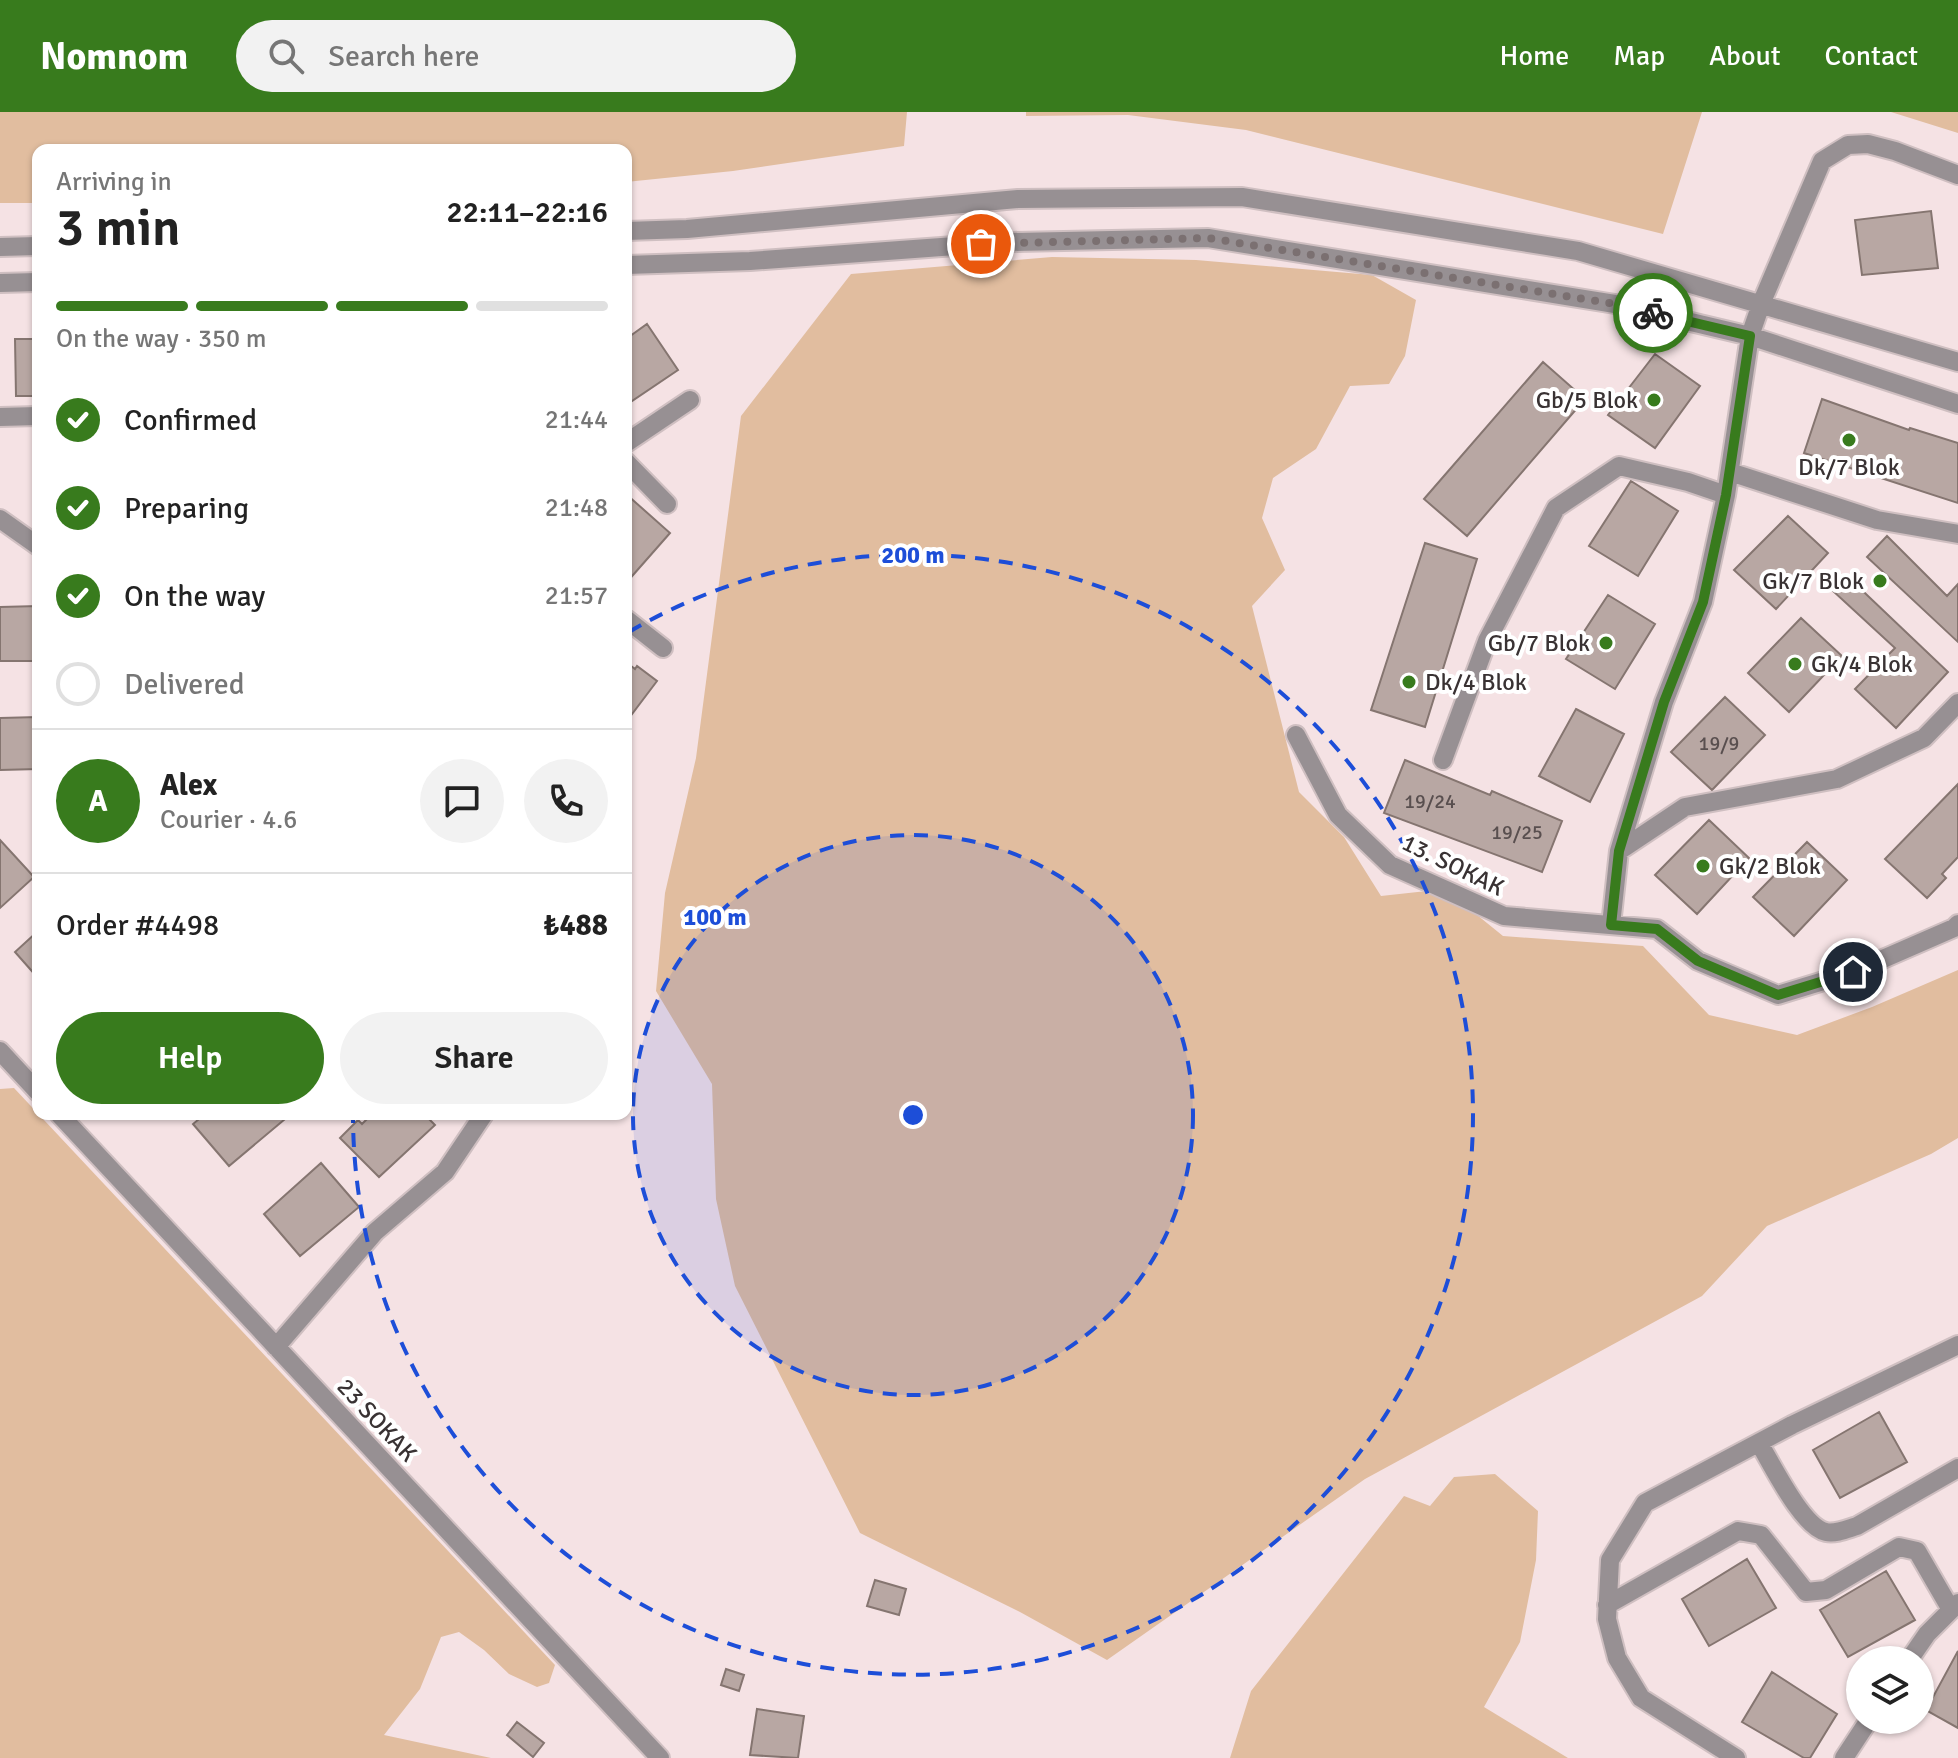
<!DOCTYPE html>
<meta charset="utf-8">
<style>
:root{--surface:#fff;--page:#f2f2f2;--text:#222;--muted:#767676;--line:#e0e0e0;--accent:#387b1d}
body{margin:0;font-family:Signika,sans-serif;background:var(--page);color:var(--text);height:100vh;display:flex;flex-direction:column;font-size:30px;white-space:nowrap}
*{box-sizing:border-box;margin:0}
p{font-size:26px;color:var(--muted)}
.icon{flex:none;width:44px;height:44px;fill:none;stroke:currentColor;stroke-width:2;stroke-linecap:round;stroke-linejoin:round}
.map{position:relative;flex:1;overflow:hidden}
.sheet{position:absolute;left:32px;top:32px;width:600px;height:976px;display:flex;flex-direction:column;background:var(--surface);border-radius:16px;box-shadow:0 2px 6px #0004}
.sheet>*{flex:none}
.buttons{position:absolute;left:1846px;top:1534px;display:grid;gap:16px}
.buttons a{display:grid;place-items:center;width:88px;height:88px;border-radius:50%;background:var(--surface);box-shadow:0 2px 6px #0004;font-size:40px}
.pin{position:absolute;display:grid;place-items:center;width:68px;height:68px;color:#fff;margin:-34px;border:4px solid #fff;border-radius:50%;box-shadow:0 2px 8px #0007}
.courier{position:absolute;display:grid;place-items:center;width:80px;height:80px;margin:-40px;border:6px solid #387b1d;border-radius:50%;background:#fff;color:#222;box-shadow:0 2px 10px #0007}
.head em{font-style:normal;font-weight:600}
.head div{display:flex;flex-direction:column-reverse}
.head{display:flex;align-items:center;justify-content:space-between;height:136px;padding:0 24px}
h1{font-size:52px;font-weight:600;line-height:60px}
.bar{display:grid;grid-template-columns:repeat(4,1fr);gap:12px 8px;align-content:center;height:96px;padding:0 24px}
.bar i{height:10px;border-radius:6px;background:var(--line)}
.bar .active{background:var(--accent)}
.bar p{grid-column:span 4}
.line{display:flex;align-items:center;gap:20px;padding:0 24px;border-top:2px solid var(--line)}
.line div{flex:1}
.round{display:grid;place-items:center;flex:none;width:84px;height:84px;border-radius:42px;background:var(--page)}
ol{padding:0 24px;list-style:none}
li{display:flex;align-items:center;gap:24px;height:88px}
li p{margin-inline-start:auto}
li .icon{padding:8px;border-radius:50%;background:var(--accent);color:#fff;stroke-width:4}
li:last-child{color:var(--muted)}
li i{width:44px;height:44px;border:4px solid var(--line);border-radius:50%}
.cta{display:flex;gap:16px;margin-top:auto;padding:16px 24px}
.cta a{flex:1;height:92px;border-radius:48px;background:var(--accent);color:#fff;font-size:32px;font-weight:600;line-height:92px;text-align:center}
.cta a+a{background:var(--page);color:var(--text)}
header{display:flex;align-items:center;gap:48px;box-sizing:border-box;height:112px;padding:0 40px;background:var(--accent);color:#fff}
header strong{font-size:38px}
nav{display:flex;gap:44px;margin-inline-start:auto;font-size:28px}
.search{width:560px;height:72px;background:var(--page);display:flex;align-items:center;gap:20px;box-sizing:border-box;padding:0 28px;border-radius:44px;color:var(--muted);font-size:30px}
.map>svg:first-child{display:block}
</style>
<header>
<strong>Nomnom</strong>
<div class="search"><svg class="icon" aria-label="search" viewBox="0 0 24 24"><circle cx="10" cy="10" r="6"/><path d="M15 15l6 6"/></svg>Search here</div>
<nav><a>Home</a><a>Map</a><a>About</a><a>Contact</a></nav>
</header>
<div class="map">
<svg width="1958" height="1646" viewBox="0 0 1958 1646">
<rect width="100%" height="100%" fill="#f5e2e4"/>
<!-- green -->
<path fill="#e1bd9f" d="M0,0H907L904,34L733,59L626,70V38H38V91H0Z
M1026,0H1702L1663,122L1246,18L1128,3L1026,4Z
M1891,0H1958V21Z
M1052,145L1196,148L1372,163L1416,188L1405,244L1389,272L1350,274L1316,337L1273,366L1262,406L1285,458L1252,494L1299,680L1344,725L1381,784L1445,777L1503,824L1643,834L1709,903L1797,923L1872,895L1958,858V1026L1931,1042L1767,1114L1702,1184L1365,1367L1107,1548L1020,1500L860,1421L735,1174L716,1087L712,972L656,879L665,781L696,646L741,304L851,162Z
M14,976L555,1553L549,1571L537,1575L509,1562L484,1538L459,1520L441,1525L420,1577L384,1623L491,1646H0V977Z
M1495,1362L1538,1399L1536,1448L1520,1530L1484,1595L1568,1646H1230L1251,1579L1404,1384L1430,1394L1454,1365Z"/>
<!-- building -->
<path fill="#b8a7a3" stroke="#857570" stroke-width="2" d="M1931,99L1938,156L1862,163L1855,108Z
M647,212L678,258L626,293V227Z
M15,227H38V284H16Z
M1655,242L1700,274L1655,336L1608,303Z
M1543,250L1585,287L1467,424L1424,387Z
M1822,287L1909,318L1910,316L1958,331V391L1804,341Z
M1631,369L1678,399L1638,464L1589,434Z
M626,382L670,421L626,471Z
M1788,404L1828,441L1776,497L1734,458Z
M1887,424L1947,484L1958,472V530L1867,445Z
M1425,431L1477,447L1425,615L1371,598Z
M1847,464L1948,560L1896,616L1855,577L1895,536L1833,479Z
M1608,483L1655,512L1615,577L1566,547Z
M38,494V549H0V495Z
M1801,506L1842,544L1789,600L1748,561Z
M626,550L635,557L637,554L657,569L626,610Z
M1725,585L1765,623L1712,678L1671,640Z
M1576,597L1624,622L1590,690L1539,664Z
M38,605V657L0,658V606Z
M1405,648L1490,683L1492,679L1562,709L1542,760L1384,701Z
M1958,672V745L1942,762L1946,766L1927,786L1885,747Z
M1709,708L1749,746L1697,802L1655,763Z
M0,728L34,765L0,796Z
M1807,730L1847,768L1794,824L1753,785Z
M38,819V866L15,840Z
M205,1002H291L229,1054L193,1012Z
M372,1002H424L435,1013L379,1065L340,1026L358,1008L362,1012Z
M321,1051L359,1095L300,1144L264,1102Z
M1879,1300L1907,1350L1840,1386L1813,1338Z
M1747,1447L1776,1496L1709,1534L1682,1487Z
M1886,1459L1915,1508L1848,1545L1820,1498Z
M875,1468L906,1477L899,1503L867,1494Z
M1958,1539V1616L1926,1598Z
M726,1557L744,1563L739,1579L721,1573Z
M1772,1560L1837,1602L1810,1646H1804L1742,1610Z
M757,1597L804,1604L798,1646L750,1643Z
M517,1610L544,1631L533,1645L507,1623Z"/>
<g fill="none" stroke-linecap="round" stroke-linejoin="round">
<!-- minor casing -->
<g stroke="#cfbfc1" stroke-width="22">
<path id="minor" d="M1958,63L1895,39L1868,32L1848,33L1822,49L1761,192L1750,224L1726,383L1703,490L1664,590L1619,739L1685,695L1837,667L1924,626L1958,591
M626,119L687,117L1018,87L1242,85L1578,139L1958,250
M0,135L38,134
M626,153L750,149L1010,130L1208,126L1615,192L1750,224L1958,292
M0,171L38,170
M0,305L38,304
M626,331L690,288
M626,350L667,392
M1730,360L1877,408L1958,422
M0,407L38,434
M626,507L663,536
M1296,623L1338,703L1390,753L1504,804L1657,817L1698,849L1778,883L1853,860L1954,816L1958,812
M1443,648L1487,529L1556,396L1619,354L1688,370L1726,383
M1611,813L1619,739
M0,939L38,980
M59,1002L660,1646
M276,1235L375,1120L445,1060L484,1002
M1759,1331C1772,1352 1802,1415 1826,1420C1836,1422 1847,1417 1857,1414L1958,1356
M1607,1493L1738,1419L1761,1423L1806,1480L1826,1478L1899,1435L1917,1439L1950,1496
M1909,1548L1927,1522L1958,1491
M1736,1646L1641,1586L1617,1546L1607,1507L1610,1448L1645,1391L1792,1313L1958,1233
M1844,1646L1869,1608"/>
</g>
<!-- minor -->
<use href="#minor" stroke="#979093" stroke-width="18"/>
</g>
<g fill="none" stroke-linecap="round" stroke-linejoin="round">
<!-- done -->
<path stroke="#7b7071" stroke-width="8" stroke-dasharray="0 14.4" d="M981,132L1208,126L1615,192L1653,201"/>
<!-- route -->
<path stroke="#387b1d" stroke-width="10" d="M1653,201L1750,224L1726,383L1703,490L1664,590L1619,739L1611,813L1657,817L1698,849L1778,883L1853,860"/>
</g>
<!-- distance rings -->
<circle cx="913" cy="1003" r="280" fill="#1d4ed8" fill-opacity=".12"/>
<g fill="none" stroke="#1d4ed8" stroke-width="4" stroke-dasharray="14 10">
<circle cx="913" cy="1003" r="280"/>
<path d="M629 520A560 560 0 1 1 353 1003"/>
</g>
<!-- markers -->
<g fill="#387b1d" stroke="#fff" stroke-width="3">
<circle cx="1654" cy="288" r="8"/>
<circle cx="1849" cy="328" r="8"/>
<circle cx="1880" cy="469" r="8"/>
<circle cx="1606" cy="531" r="8"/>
<circle cx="1795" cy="552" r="8"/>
<circle cx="1409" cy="570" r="8"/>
<circle cx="1703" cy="754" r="8"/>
</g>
<g text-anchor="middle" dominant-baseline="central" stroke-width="8" stroke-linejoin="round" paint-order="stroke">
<!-- number labels -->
<g font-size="20" fill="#594f4f">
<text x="1719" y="631">19/9</text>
<text x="1430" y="689">19/24</text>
<text x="1517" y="720">19/25</text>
</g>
<!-- poi labels -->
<g font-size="24" fill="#393233" stroke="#fff" text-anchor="end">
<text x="1638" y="288">Gb/5 Blok</text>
<text x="1849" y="355" text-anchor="middle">Dk/7 Blok</text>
<text x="1864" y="469">Gk/7 Blok</text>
<text x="1590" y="531">Gb/7 Blok</text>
<text x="1811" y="552" text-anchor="start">Gk/4 Blok</text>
<text x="1425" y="570" text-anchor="start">Dk/4 Blok</text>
<text x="1719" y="754" text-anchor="start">Gk/2 Blok</text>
</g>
<!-- street labels -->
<g font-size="24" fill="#393233" stroke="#fff">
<text transform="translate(1453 753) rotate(26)">13. SOKAK</text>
<text transform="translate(377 1308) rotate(47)">23 SOKAK</text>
</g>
</g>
<circle cx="913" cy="1003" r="12" fill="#1d4ed8" stroke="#fff" stroke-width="4"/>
<g font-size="24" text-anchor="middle" font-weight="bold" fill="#1d4ed8" stroke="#fff" stroke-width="8" stroke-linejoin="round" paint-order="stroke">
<text x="913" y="451">200 m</text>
<text x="715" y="813">100 m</text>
</g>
</svg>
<div class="buttons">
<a><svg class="icon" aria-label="layers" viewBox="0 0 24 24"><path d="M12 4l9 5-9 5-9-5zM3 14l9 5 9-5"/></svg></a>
</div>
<div class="pin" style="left:981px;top:132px;background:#ea580c"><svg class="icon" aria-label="bag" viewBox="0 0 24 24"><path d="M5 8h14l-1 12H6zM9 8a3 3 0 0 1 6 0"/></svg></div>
<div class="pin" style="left:1853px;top:860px;background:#1f2937"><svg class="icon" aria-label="home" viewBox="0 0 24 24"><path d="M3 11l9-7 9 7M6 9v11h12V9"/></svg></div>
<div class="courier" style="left:1653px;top:201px"><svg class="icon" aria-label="bike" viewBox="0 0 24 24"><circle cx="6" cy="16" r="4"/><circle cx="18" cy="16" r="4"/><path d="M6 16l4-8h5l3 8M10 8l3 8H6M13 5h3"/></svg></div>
<section class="sheet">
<div class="head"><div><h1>3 min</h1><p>Arriving in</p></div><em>22:11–22:16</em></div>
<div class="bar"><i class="active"></i><i class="active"></i><i class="active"></i><i></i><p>On the way · 350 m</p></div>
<ol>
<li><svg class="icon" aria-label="check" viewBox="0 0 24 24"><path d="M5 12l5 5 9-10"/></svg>Confirmed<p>21:44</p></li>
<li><svg class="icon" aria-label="check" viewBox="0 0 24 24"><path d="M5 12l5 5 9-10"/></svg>Preparing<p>21:48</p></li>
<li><svg class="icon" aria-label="check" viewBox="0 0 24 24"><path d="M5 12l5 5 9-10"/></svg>On the way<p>21:57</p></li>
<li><i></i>Delivered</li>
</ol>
<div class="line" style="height:144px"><b class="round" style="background:var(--accent);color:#fff">A</b><div><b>Alex</b><p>Courier · 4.6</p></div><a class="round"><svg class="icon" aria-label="chat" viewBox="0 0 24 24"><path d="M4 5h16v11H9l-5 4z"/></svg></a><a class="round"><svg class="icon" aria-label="phone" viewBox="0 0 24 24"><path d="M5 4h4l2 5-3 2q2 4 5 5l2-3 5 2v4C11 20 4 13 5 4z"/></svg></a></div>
<div class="line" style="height:104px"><div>Order #4498</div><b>₺488</b></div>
<div class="cta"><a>Help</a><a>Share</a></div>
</section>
</div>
